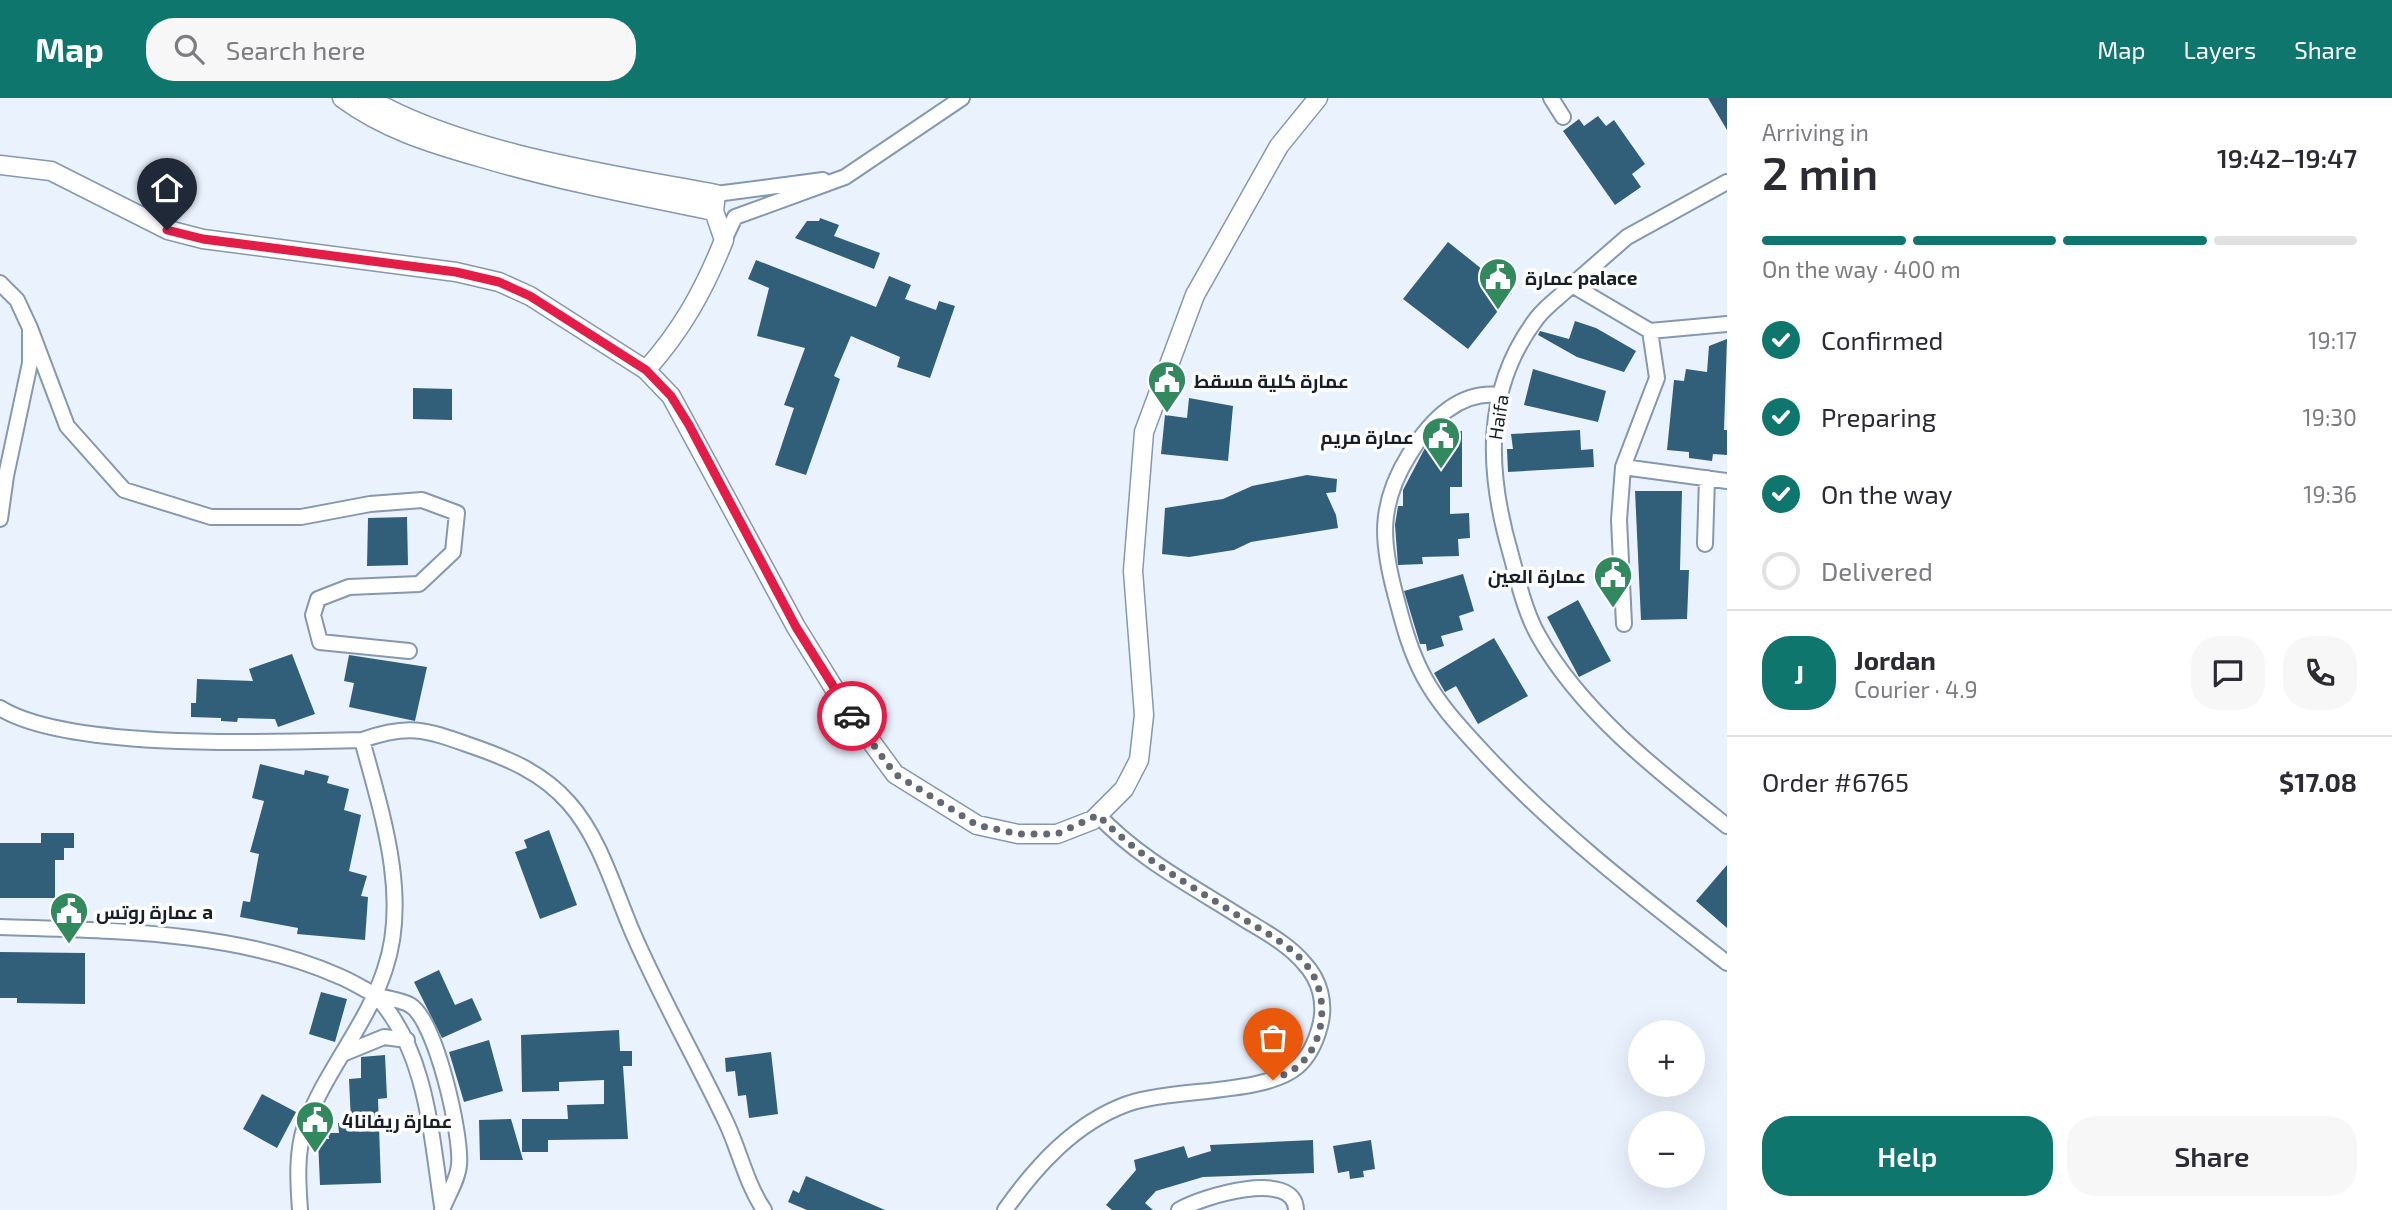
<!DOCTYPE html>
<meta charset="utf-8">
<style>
:root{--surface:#fff;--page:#f7f7f7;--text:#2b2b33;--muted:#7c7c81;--line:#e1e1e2;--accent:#0f766e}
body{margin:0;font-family:"Exo 2",Cairo,sans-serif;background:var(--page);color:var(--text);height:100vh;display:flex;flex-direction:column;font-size:26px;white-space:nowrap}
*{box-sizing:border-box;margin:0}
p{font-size:23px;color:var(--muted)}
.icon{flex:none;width:38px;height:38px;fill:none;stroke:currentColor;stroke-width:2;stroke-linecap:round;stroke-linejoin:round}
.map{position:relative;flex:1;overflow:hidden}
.sheet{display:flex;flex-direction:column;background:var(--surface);width:665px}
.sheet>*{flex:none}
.tools{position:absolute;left:1628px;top:922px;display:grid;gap:14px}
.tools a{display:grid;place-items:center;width:77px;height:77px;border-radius:50%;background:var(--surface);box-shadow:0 7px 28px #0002;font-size:35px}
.pin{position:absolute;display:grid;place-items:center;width:60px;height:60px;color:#fff;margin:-72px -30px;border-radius:50% 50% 50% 0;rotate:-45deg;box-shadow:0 0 7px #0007}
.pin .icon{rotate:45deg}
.courier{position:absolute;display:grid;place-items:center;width:70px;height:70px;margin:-35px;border:5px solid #e11d48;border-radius:50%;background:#fff;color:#222;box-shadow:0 2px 9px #0007}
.summary em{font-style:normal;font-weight:600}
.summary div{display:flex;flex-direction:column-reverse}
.summary{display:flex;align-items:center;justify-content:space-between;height:119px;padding:0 35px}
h1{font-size:46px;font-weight:600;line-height:52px}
.bar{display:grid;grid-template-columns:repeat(4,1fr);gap:10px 7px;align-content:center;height:84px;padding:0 35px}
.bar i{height:9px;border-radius:5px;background:var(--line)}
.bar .active{background:var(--accent)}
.bar p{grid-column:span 4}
.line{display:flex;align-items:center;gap:18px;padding:0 35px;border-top:2px solid var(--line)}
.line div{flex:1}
.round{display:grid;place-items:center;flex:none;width:74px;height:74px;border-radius:28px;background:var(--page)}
ol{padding:0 35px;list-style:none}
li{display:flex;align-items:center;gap:21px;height:77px}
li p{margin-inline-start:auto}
li .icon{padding:7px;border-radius:50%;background:var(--accent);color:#fff;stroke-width:4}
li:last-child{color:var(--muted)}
li i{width:38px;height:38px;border:4px solid var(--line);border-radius:50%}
.button{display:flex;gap:14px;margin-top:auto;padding:14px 35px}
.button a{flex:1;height:80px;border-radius:28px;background:var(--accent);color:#fff;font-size:28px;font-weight:600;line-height:80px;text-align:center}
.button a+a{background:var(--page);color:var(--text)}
header{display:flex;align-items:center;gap:42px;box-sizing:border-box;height:98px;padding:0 35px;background:var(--accent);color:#fff}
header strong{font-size:33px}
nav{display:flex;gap:38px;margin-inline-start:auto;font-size:24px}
.search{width:490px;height:63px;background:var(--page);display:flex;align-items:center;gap:18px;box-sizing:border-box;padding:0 24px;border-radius:28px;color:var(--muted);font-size:26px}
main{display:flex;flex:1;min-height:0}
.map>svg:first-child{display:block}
</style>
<header>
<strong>Map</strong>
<div class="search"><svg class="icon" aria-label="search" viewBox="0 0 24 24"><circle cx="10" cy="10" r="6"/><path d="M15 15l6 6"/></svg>Search here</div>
<nav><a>Map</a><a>Layers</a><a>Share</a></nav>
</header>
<main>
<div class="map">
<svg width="1727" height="1112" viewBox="0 0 1727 1112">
<rect width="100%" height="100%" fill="#eaf2fd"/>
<!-- building -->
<path fill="#315f7a" d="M1708,0H1727V32Z
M1598,18L1606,28L1614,22L1645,66L1632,76L1641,89L1615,107L1563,33L1579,21L1584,28Z
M820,120L839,127L834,138L880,155L874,171L795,140L807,123H819Z
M1448,144L1512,195L1468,251L1403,201Z
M756,162L876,209L889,178L911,187L905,201L936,212L939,203L955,208L930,280L897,269L900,259L851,238L834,278L840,281L806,377L775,367L794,310L784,307L805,250L757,238L769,190L748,181Z
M1575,223L1596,230L1636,253L1624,274L1577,259L1538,237L1540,233L1569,241Z
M1727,241L1724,332H1727V357L1713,356L1712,363L1689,360V354L1667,352L1674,282L1684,283L1686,271L1707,274L1709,248Z
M1533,271L1606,293L1598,324L1524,307Z
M413,290L452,291V322L413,321Z
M1189,300L1233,308L1228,363L1161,356L1165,317L1187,320Z
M1580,332L1581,352L1593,351L1594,369L1508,374L1507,351H1513L1511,336Z
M1444,333H1462V389H1450V416L1469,415L1470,440L1458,441L1459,458L1422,459L1423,466L1398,467L1395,427L1398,408H1403V392L1425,350Z
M1307,377L1337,381L1336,394L1326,395L1336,417L1338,430L1251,444L1234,452L1189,459L1162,456L1165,410L1223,401L1252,388Z
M1635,393H1682L1680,472H1689L1687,521L1641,522Z
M407,419L408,467L367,468L368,420Z
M1463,476L1474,513L1459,518L1463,532L1441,538L1444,548L1427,553L1426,546H1420L1404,493Z
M1578,502L1611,563L1579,579L1547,519Z
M1494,540L1528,598L1478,626L1456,588L1445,594L1434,575Z
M292,556L315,616L278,629L275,621L238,620L237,624L221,623V620L191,619V605H196L197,581L253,583L249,571Z
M349,557L427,569L415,623L349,609L354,585L344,583Z
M260,666L304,677L305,672L329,678L327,685L349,691L344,712L361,717L349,773L367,778L361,798L368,799L365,842L297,836L298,830L240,819L243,803L250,804L259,756L250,754L264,703L252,700Z
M549,732L577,807L540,821L515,754L527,750L524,742Z
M41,735H74V750H64V762H55V800H0V745H41Z
M1727,767V830L1696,803Z
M0,854L85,855V906L17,905V900H0Z
M439,872L455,907L472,900L482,922L442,940L414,884Z
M321,894L347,901L335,944L309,936Z
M619,932L620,953H632V968H623L628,1041L548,1042V1054H522V1021H568L567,1007L604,1006V982L559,984V993L522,994L521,937Z
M489,942L503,993L464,1004L449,954Z
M771,954L778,1016L749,1020L746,997L738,998L735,973L726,974L725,960Z
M385,957L387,1000L378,1001L381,1085L320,1087L318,1041H329L328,1035H339L338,1025L351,1024L349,981L361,980V959Z
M262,996L296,1014L277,1050L243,1031Z
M511,1021L523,1062H480L479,1022Z
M1313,1042L1314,1075L1203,1079L1156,1093L1145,1105L1153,1112H1112L1106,1107L1136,1072L1134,1062L1184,1048L1188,1060L1211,1053L1210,1047Z
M1371,1042L1375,1071L1363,1073L1364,1079L1350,1081L1349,1073L1338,1075L1333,1048Z
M806,1078L885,1112H807L788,1104L793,1092L799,1095Z"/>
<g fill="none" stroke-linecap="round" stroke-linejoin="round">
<!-- minor casing -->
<g stroke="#8697b0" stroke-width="18">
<path id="minor" d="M1551,0L1563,19
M716,96L823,82
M724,142L735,119L845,79L962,0
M0,185L17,202L30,230V265L6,378L0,421
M1572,187L1627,139L1727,84
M30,230L67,328L124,392L211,419H301L370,406L422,402L457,415L453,454L419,486L349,489L318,501L313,517L320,544L409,553
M1650,233L1727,226
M1500,297C1459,292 1429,324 1409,357C1378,407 1381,444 1396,499C1403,526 1410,553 1424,579C1439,607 1461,630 1483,654C1556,733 1642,799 1727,865
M1623,369L1619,422L1624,526
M1727,383L1623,369L1657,280L1650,233L1572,187C1561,198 1546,208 1537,220C1482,292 1487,375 1511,457C1518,483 1525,514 1538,537C1581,614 1659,674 1727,728
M1705,446L1707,380
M0,610C69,653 277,644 362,642C408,626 424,631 469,647C507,660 542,674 569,705C600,740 614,791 632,833C660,898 696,961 726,1024C740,1054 746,1085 764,1112
M0,829C113,833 236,832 341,879C353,884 363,891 374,896C385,901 400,901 410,907C436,922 462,1038 459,1067C458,1082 447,1098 442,1112
M376,898C427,953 431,1037 442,1108
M345,955L384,939L407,942
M300,1112C298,1085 296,1054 305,1028C325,973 367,927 385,871C410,798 381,713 362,642
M1005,1112C1036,1068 1075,1025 1127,1006C1172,990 1264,997 1297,969C1309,959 1316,943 1320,928C1326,905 1320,882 1304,865C1288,846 1265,834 1244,821C1194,789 1139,761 1098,717
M1179,1112C1200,1099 1295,1070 1296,1112"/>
</g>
<!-- tertiary casing -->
<g stroke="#8697b0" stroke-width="21">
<path id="tertiary" d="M342,0C384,31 430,45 479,59C556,82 635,97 714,113
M368,0C463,55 608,76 716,96L714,113L724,142C704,192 682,232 646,272
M0,67L51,73L168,132L203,141L456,174L499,184L530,198L646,272L671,298L796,529L845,608L895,676L977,727L1018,736H1057L1093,722L1124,691L1139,662L1144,617L1133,473L1144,334L1195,197L1279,48L1318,0"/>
</g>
<!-- minor -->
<use href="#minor" stroke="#fff" stroke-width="14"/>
<!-- tertiary -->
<use href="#tertiary" stroke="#fff" stroke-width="18"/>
</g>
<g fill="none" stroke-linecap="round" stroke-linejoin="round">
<!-- done -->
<path stroke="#626973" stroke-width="7" stroke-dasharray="0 12.6" d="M852,618L895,676L977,727L1018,736H1057L1098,717C1139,760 1192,788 1242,820C1263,833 1286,845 1303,863C1330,891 1328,944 1297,969C1290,975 1280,978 1273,982"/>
<!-- route -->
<path stroke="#e11d48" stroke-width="9" d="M167,132L203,141L456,174L499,184L530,198L646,272L671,298L689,327L796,529L852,618"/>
</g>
<!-- icons -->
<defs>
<g id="civic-pin" transform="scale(2.0125)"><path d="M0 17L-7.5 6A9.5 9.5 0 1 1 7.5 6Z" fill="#32895d" stroke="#fff"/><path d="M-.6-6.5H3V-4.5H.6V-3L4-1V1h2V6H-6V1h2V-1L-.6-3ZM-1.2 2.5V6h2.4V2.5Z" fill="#fff"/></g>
</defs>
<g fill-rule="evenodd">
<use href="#civic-pin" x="1498" y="179"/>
<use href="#civic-pin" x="1167" y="282"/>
<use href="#civic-pin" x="1441" y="338"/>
<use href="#civic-pin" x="1613" y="477"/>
<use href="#civic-pin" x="69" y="813"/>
<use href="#civic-pin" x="315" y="1022"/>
</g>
<g text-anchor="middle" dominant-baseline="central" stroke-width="7" stroke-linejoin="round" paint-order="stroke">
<!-- poi labels -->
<g font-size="19" font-weight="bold" fill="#181f28" stroke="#fff" text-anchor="start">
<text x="1525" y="179">عمارة palace</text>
<text x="1194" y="282">عمارة كلية مسقط</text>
<text x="1414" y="338" text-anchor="end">عمارة مريم</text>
<text x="1586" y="477" text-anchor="end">عمارة العين</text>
<text x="96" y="813">عمارة روتس a</text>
<text x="342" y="1022">عمارة ريفانا4</text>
</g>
<!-- street labels -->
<g font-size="19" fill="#181f28" stroke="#fff">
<text transform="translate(1498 319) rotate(-81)">Haifa</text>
</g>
</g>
</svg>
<div class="tools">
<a>+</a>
<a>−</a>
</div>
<div class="pin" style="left:1273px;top:982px;background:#ea580c"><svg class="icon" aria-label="bag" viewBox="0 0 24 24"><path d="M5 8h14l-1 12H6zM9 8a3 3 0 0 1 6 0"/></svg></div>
<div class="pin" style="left:167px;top:132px;background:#1f2937"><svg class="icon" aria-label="home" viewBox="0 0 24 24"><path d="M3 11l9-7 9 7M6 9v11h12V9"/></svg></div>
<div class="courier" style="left:852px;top:618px"><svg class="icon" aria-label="car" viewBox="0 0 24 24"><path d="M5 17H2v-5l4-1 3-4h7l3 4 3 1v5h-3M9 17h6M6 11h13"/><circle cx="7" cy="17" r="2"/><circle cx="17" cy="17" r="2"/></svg></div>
</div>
<section class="sheet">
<div class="summary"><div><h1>2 min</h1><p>Arriving in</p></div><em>19:42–19:47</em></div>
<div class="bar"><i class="active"></i><i class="active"></i><i class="active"></i><i></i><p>On the way · 400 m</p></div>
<ol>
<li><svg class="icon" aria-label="check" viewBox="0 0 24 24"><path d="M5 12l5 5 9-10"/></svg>Confirmed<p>19:17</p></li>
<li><svg class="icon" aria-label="check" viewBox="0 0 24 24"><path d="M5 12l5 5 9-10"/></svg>Preparing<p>19:30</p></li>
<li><svg class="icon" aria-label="check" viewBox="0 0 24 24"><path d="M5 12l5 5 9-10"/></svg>On the way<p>19:36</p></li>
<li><i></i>Delivered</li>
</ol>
<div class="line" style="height:126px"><b class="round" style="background:var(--accent);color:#fff">J</b><div><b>Jordan</b><p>Courier · 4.9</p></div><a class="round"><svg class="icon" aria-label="chat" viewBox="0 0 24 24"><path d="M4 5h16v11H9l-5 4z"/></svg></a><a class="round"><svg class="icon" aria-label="phone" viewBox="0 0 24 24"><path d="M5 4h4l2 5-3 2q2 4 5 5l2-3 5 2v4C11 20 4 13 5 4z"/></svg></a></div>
<div class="line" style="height:91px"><div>Order #6765</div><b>$17.08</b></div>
<div class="button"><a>Help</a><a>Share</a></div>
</section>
</main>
